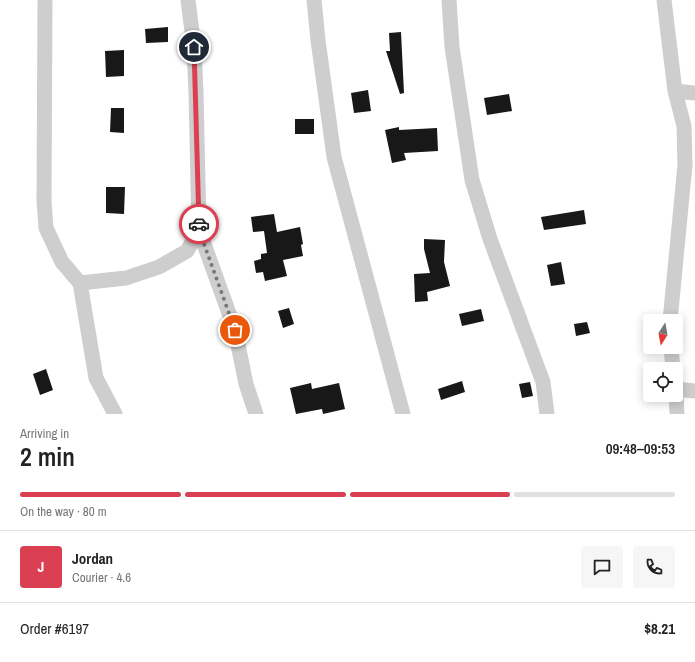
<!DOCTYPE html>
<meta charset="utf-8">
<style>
:root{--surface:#fff;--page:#f6f6f6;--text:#222;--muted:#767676;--line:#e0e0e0;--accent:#db4052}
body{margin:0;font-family:"Archivo Narrow",sans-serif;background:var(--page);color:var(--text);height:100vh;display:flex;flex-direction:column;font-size:15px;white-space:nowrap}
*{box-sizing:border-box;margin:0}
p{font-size:13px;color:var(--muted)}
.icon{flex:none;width:22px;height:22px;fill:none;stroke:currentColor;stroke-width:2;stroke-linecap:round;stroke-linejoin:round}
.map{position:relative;height:414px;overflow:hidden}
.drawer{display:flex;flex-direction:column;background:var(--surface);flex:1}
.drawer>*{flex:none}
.needle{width:26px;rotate:191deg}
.tools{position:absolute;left:643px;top:314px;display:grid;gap:8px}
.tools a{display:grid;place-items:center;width:40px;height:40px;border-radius:4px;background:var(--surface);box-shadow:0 2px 10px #0003;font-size:20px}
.pin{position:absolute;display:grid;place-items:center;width:34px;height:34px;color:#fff;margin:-17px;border:2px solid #fff;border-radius:50%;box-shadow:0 1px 4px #0007}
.courier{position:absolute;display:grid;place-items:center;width:40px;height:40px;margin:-20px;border:3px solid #db4052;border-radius:50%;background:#fff;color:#222;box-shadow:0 1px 5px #0007}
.head em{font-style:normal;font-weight:600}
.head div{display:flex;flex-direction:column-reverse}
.head{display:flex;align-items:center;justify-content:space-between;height:68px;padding:0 20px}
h1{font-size:26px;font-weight:600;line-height:30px}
.bar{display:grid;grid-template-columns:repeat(4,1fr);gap:6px 4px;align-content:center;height:48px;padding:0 20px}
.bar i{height:5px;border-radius:3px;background:var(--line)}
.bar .current{background:var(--accent)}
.bar p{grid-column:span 4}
.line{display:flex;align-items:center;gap:10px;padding:0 20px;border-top:1px solid var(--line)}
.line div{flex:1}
.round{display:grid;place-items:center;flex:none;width:42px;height:42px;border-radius:4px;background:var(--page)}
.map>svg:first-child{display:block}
</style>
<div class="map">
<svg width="695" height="414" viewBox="0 0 695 414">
<rect width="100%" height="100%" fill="#fff"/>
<!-- building -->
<path fill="#181818" d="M168,27V42L146,43L145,29Z
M401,32L404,93L400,94L386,51H390L389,33Z
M124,50V76L106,77L105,51Z
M368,90L371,111L354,113L351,93Z
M509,94L512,111L487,115L484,98Z
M111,108H124V133L110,132Z
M295,119H314V134H295Z
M399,127V130L437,128L438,151L404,153L406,160L392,163L385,130Z
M106,187H125L124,214L106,213Z
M584,210L586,224L544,230L541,217Z
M274,214L277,232L300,227L303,244L301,245L303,256L283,260L287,276L265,281L263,272L256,273L254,261L261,259V254L267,253L264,231L253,232L251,217Z
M424,239L445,240L444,262L450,286L427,292L428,301L415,302L414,274L430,273L424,249Z
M561,262L565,284L551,286L547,265Z
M289,308L294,324L283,328L278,311Z
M481,309L484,321L462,326L459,314Z
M587,322L590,333L576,336L574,324Z
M46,369L53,390L40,395L33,374Z
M462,381L465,392L441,400L438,389Z
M530,382L533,396L522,398L519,384Z
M311,383L312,389L339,383L345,409L323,414L322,409L296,414L290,388Z"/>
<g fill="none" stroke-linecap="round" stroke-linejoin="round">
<!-- minor -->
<path stroke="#cecece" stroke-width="15" d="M45,0L44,201L46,228L62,262L80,283L96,378L115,414
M188,0L194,47L196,92L199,230L235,330L246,384L256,414
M314,0L318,40L334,157L403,414
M449,0L452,47L472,180L490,239L543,382L547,414
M664,0L675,91L684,126L685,165L670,321
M675,91L695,93
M80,283L126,278L159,267L187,251L199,230
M671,347L673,369
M676,389L695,391
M676,395L677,414"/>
</g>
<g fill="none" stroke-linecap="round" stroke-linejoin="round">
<!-- done -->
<path stroke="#797979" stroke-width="4" stroke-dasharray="0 7.2" d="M199,224V230L235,330"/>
<!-- route -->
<path stroke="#db4052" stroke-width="5" d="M194,47L199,224"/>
</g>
</svg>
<div class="tools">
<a><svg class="needle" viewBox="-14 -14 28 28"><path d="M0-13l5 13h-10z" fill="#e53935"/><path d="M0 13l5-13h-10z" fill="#767676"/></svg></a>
<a><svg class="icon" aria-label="locate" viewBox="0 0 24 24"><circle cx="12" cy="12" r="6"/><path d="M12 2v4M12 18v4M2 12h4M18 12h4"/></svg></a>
</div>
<div class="pin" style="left:235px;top:330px;background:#ea580c"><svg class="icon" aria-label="bag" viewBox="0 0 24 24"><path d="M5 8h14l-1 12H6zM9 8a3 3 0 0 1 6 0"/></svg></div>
<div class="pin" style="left:194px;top:47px;background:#1f2937"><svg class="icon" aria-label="home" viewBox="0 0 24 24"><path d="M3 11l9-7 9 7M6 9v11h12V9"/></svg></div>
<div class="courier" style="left:199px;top:224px"><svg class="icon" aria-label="car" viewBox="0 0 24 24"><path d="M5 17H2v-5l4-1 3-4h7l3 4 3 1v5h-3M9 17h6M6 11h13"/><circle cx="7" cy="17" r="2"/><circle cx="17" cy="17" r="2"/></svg></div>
</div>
<section class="drawer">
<div class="head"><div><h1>2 min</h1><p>Arriving in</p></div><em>09:48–09:53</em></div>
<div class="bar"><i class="current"></i><i class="current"></i><i class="current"></i><i></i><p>On the way · 80 m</p></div>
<div class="line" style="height:72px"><b class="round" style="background:var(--accent);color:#fff">J</b><div><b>Jordan</b><p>Courier · 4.6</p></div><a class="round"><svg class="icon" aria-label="chat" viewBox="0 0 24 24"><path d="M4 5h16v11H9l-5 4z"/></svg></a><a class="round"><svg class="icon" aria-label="phone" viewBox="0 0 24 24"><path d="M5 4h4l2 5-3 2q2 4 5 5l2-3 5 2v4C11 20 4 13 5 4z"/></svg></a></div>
<div class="line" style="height:52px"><div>Order #6197</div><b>$8.21</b></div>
</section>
